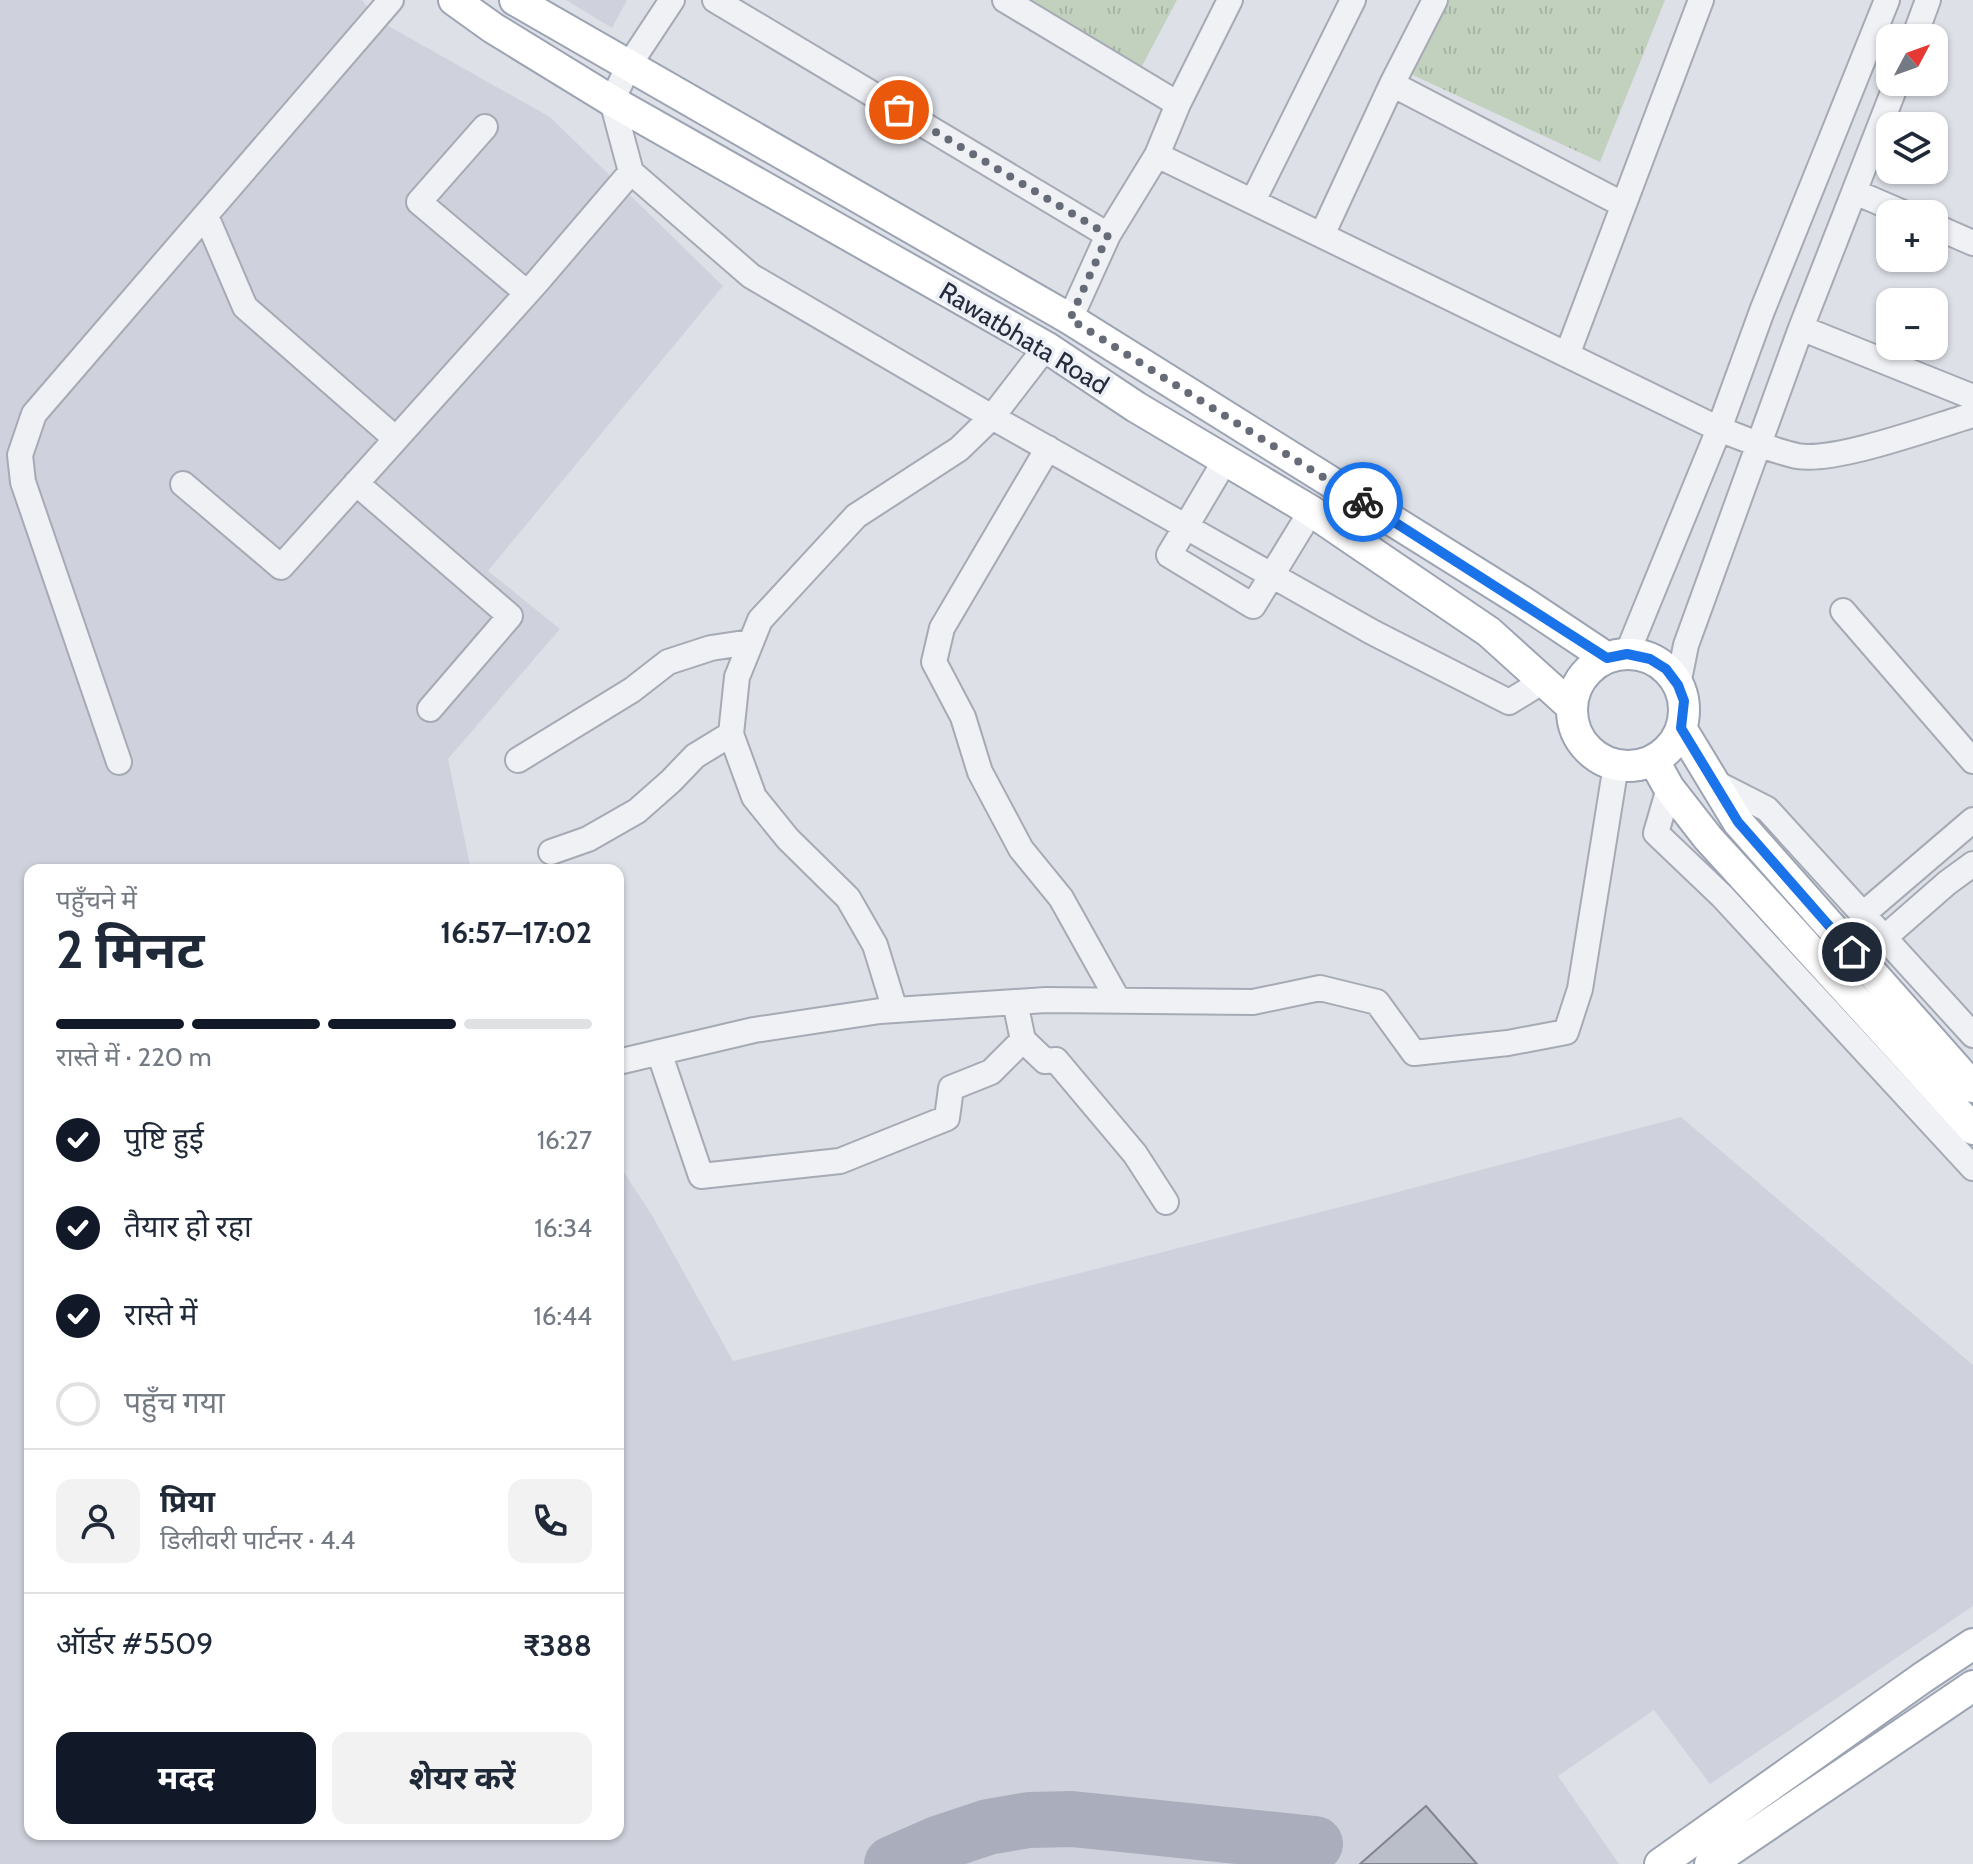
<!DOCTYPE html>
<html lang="hi">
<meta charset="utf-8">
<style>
:root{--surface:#fff;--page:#f2f2f3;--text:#1f2937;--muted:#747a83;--line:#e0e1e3;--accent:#111827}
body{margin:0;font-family:Cabin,"Noto Sans Devanagari",sans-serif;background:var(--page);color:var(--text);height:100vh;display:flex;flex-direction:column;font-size:30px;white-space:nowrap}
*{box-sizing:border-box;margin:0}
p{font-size:26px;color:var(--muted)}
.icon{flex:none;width:44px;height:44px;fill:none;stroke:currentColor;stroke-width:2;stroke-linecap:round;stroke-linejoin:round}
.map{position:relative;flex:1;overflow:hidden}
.details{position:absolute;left:24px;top:864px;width:600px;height:976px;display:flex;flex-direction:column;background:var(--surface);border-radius:16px;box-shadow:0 2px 6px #0004}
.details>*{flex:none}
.needle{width:52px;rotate:49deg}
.fabs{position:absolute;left:1876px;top:24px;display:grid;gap:16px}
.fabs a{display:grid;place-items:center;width:72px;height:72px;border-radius:16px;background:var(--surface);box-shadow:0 2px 6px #0004;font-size:40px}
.pin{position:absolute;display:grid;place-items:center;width:68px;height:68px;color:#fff;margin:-34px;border:4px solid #fff;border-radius:50%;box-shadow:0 2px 8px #0007}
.courier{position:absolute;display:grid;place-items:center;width:80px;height:80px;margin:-40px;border:6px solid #1a73e8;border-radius:50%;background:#fff;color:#222;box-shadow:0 2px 10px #0007}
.overview em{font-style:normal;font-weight:700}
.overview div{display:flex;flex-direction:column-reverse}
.overview{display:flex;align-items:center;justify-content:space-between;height:136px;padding:0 32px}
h1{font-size:52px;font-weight:700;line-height:60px}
.bar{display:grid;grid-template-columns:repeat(4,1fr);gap:12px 8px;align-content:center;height:96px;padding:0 32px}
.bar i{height:10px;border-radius:6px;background:var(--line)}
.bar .active{background:var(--accent)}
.bar p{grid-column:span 4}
.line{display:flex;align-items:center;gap:20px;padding:0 32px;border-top:2px solid var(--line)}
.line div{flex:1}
.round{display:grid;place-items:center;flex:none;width:84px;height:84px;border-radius:16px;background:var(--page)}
ol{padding:0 32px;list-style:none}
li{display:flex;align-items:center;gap:24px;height:88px}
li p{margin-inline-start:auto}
li .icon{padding:8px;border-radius:50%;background:var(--accent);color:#fff;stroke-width:4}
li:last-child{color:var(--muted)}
li i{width:44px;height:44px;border:4px solid var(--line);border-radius:50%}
.cta{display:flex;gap:16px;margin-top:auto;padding:16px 32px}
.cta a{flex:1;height:92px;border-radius:16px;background:var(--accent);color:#fff;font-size:32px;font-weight:700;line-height:92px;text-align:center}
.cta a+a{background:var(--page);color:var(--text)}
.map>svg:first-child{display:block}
</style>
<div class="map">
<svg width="1973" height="1864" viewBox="0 0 1973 1864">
<defs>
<pattern id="park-tufts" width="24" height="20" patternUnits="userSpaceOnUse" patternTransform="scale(2)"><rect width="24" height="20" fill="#c1d1be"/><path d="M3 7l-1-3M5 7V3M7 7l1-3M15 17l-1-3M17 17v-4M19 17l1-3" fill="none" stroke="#a6b4a4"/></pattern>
</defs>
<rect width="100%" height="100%" fill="#dde0e7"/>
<!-- built -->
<path fill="#cfd2dc" d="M0,0H362L376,19L550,117L723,286L488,571L560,629L448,759L471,870H30V1834H618V1163L653,1217L733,1361L1360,1202L1681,1117L1973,1365V1606L1710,1784L1654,1710L1558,1776L1619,1864H0Z
M566,0H627L612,28Z"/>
<!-- park -->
<path fill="url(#park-tufts)" d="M1026,0H1177L1142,66Z
M1438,0H1665L1600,162L1402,70Z"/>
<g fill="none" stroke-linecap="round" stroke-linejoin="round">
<!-- taxiway -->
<path stroke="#aaaebc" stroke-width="56" d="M892,1864L940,1843L988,1827L1029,1820L1072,1819L1315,1844"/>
</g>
<!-- building -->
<path fill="#babec9" stroke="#82858d" stroke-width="2" d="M1426,1806L1477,1864H1360Z"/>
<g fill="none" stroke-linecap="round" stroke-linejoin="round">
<!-- minor casing -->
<g stroke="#a6aab4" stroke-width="28">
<path id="minor" d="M672,0L629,65L612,101L631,172L751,276L992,417L1372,632L1509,702L1545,680
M715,0L1108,235
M1005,0L1178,104
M1914,38L1928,0
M1392,84L1622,204
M485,127L419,202L527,293
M1157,155L1719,429C1745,439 1770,450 1797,456C1835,463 1932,427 1973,415
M1855,192L1906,214
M1253,201L1353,0
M206,216L245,307L396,439
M1934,226L1973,243
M1322,235L1392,84L1435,0
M1070,319L1108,235L1157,155L1178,104L1230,0
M1801,328L1973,397
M1567,355L1701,0
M1048,448L942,628L934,662L963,717L980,772L1021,849L1061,898L1118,1000
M1226,459L1169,555L1253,606L1311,511
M356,483L510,616L430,709
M183,484L281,567L537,282L631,172
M1843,611L1973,761
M1627,654L1719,429L1762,311L1887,0
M1678,685L1686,645L1801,328L1897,82
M518,760L632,690L668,662L711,648L751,642
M119,762L23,482L20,455L34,414L391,0
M1714,782L1767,809L1973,1035
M1669,788L1656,833L1722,896L1973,1168
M551,852L588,839L637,811L671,781L695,756L731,734
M1862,915L1973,820
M1884,938L1947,883L1973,864
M1015,1002L1023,1040L1045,1061L1056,1060L1135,1154L1166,1202
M895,1010L875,945L848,898L788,839L754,797L731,734L737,677L760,620L856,516L959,449L992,417L1046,347
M659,1052L701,1176L840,1161L947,1118L951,1088L991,1072L1023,1040
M618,1062L754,1030L880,1011L1046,1000L1253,1002L1320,988L1377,1002L1414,1053L1508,1043L1566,1032L1580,989L1616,765"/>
</g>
<!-- major casing -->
<g stroke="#9ca3b2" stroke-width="34">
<path id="major" d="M454,0L493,28L612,101L1046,347L1136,407L1311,511L1489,632L1572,707
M515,0L1070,319L1523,602L1607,658
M1572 710a56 56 0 1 1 112 0a56 56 0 1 1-112 0Z
M1681,728L1738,822L1973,1087
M1654,761L1669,788L1708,838L1973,1129
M1660,1864L1922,1678L1973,1644
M1710,1864L1973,1686"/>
</g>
<!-- minor -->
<use href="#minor" stroke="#eff1f5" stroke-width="24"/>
<!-- major -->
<use href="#major" stroke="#fff" stroke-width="30"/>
</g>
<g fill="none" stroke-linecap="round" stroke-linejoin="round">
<!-- done -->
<path stroke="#666b78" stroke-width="8" stroke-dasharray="0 14.4" d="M899,110L1108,235L1070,319L1363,502"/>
<!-- route -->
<path stroke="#1a73e8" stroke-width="10" d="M1363,502L1607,658L1627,654L1641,657L1650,659L1666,669L1678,685L1684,701L1681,728L1738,822L1852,952"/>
</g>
<g text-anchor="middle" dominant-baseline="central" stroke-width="7" stroke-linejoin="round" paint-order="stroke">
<!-- street labels -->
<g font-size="26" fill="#262c3d" stroke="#eceff5">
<text transform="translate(1024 338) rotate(31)">Rawatbhata Road</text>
</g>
</g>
</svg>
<div class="fabs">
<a><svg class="needle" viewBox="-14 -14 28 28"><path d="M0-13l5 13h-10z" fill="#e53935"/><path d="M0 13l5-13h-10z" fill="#747a83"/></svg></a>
<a><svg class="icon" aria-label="layers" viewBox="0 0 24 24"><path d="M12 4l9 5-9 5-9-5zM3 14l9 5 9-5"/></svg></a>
<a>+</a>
<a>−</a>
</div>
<div class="pin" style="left:899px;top:110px;background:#ea580c"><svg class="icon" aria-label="bag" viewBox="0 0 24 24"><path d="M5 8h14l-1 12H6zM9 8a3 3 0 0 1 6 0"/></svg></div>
<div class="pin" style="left:1852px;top:952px;background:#1f2937"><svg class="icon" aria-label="home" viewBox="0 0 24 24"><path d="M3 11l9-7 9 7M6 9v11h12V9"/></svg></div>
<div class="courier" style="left:1363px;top:502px"><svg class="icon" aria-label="bike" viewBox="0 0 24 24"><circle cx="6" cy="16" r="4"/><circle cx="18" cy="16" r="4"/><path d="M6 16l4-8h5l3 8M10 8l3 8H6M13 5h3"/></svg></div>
<section class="details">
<div class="overview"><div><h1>2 मिनट</h1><p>पहुँचने में</p></div><em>16:57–17:02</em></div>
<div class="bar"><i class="active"></i><i class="active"></i><i class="active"></i><i></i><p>रास्ते में · 220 m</p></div>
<ol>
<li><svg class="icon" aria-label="check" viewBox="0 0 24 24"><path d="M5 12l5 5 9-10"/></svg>पुष्टि हुई<p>16:27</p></li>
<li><svg class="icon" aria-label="check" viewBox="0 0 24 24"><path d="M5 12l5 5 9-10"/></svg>तैयार हो रहा<p>16:34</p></li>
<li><svg class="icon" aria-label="check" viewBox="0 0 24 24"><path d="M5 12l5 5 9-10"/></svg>रास्ते में<p>16:44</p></li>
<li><i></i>पहुँच गया</li>
</ol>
<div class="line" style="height:144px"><a class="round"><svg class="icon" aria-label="person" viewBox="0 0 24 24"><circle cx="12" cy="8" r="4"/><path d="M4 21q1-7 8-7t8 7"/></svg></a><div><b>प्रिया</b><p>डिलीवरी पार्टनर · 4.4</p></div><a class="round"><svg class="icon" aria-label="phone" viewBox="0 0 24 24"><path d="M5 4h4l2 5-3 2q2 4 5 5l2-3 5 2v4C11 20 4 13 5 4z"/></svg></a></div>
<div class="line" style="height:104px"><div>ऑर्डर #5509</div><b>₹388</b></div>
<div class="cta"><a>मदद</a><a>शेयर करें</a></div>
</section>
</div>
